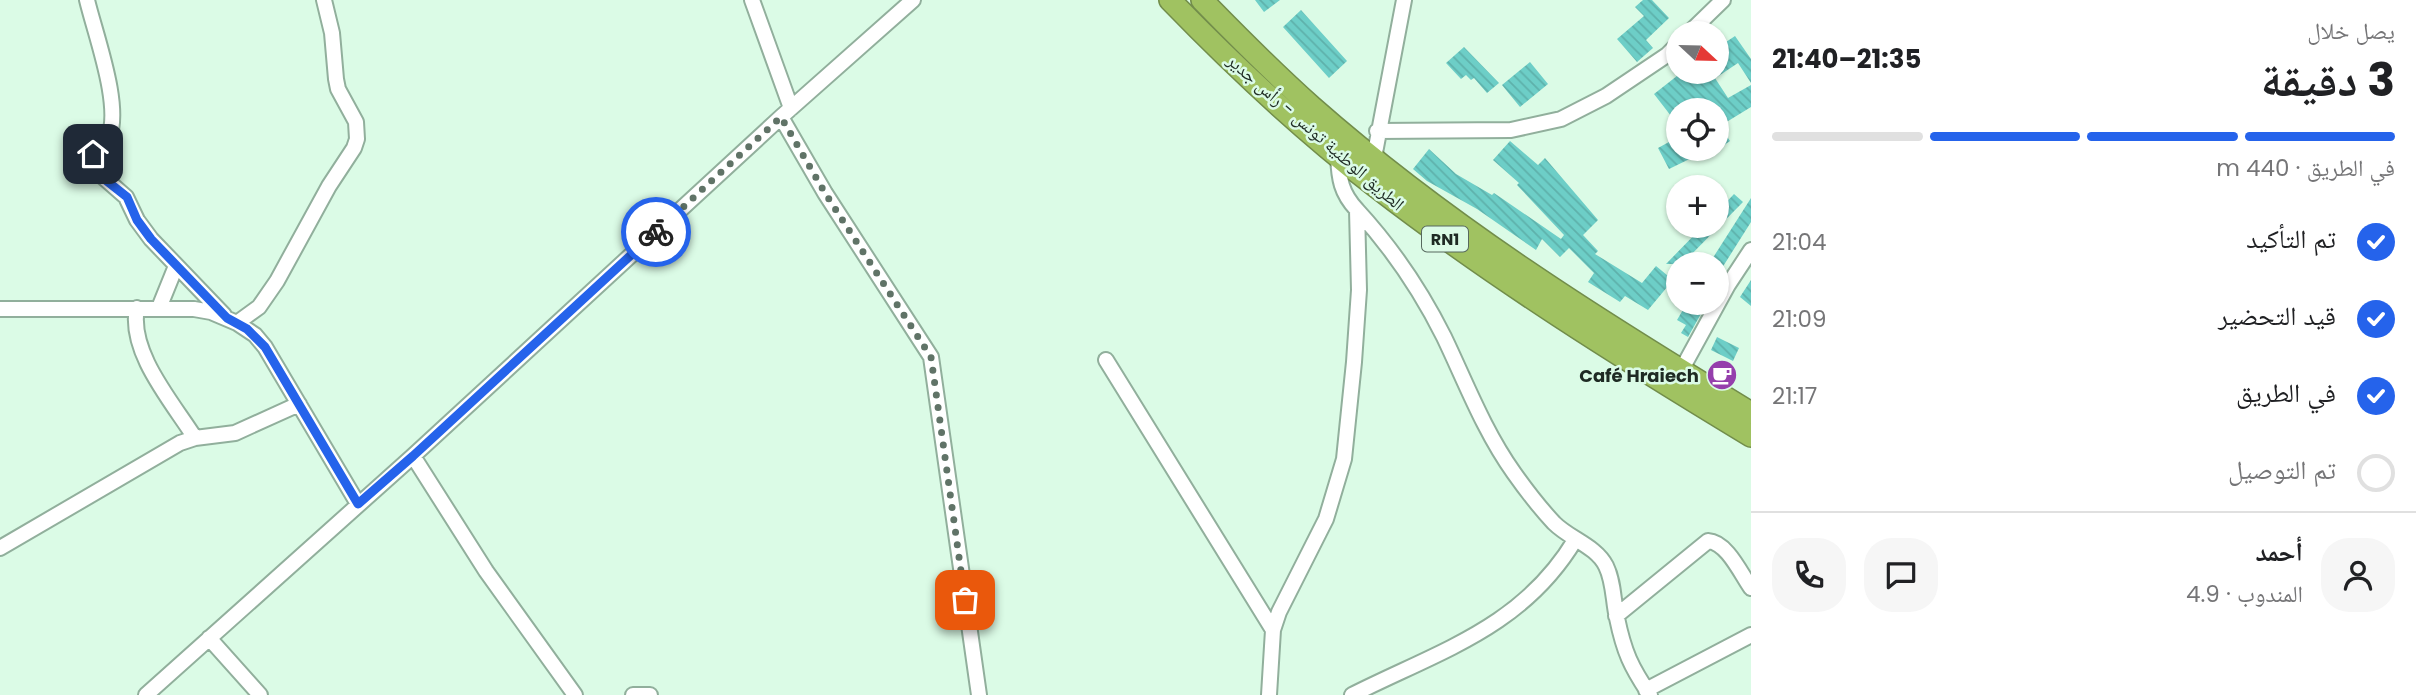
<!DOCTYPE html>
<html lang="ar">
<meta charset="utf-8">
<style>
:root{--surface:#fff;--page:#f6f6f6;--text:#202124;--muted:#757577;--line:#e0e0e0;--accent:#2563eb}
body{margin:0;font-family:Poppins,"Noto Naskh Arabic",sans-serif;background:var(--page);color:var(--text);direction:rtl;height:100vh;display:flex;flex-direction:column;font-size:26px;white-space:nowrap}
*{box-sizing:border-box;margin:0}
p{font-size:23px;color:var(--muted)}
.icon{flex:none;width:38px;height:38px;fill:none;stroke:currentColor;stroke-width:2;stroke-linecap:round;stroke-linejoin:round}
.map{position:relative;flex:1;overflow:hidden;direction:ltr}
.details{display:flex;flex-direction:column;background:var(--surface);width:665px}
.details>*{flex:none}
.needle{width:46px;rotate:112deg}
.tools{position:absolute;left:1666px;top:21px;display:grid;gap:14px}
.tools a{display:grid;place-items:center;width:63px;height:63px;border-radius:50%;background:var(--surface);box-shadow:0 2px 5px #0004;font-size:35px}
.pin{position:absolute;display:grid;place-items:center;width:60px;height:60px;color:#fff;margin:-30px;border-radius:14px;box-shadow:0 4px 10px #0006}
.courier{position:absolute;display:grid;place-items:center;width:70px;height:70px;margin:-35px;border:5px solid #2563eb;border-radius:50%;background:#fff;color:#222;box-shadow:0 2px 9px #0007}
.overview em{font-style:normal;font-weight:700}
.overview div{display:flex;flex-direction:column-reverse}
.overview{display:flex;align-items:center;justify-content:space-between;height:119px;padding:0 21px}
h1{font-size:46px;font-weight:700;line-height:52px}
.bar{display:grid;grid-template-columns:repeat(4,1fr);gap:10px 7px;align-content:center;height:84px;padding:0 21px}
.bar i{height:9px;border-radius:5px;background:var(--line)}
.bar .on{background:var(--accent)}
.bar p{grid-column:span 4}
.line{display:flex;align-items:center;gap:18px;padding:0 21px;border-top:2px solid var(--line)}
.line div{flex:1}
.round{display:grid;place-items:center;flex:none;width:74px;height:74px;border-radius:28px;background:var(--page)}
ol{padding:0 21px;list-style:none}
li{display:flex;align-items:center;gap:21px;height:77px}
li p{margin-inline-start:auto}
li .icon{padding:7px;border-radius:50%;background:var(--accent);color:#fff;stroke-width:4}
li:last-child{color:var(--muted)}
li i{width:38px;height:38px;border:4px solid var(--line);border-radius:50%}
main{display:flex;flex:1;min-height:0}
.map>svg:first-child{display:block}
</style>
<main>
<section class="details">
<div class="overview"><div><h1>3 دقيقة</h1><p>يصل خلال</p></div><em>21:35–21:40</em></div>
<div class="bar"><i class="on"></i><i class="on"></i><i class="on"></i><i></i><p>في الطريق · 440 m</p></div>
<ol>
<li><svg class="icon" aria-label="check" viewBox="0 0 24 24"><path d="M5 12l5 5 9-10"/></svg>تم التأكيد<p>21:04</p></li>
<li><svg class="icon" aria-label="check" viewBox="0 0 24 24"><path d="M5 12l5 5 9-10"/></svg>قيد التحضير<p>21:09</p></li>
<li><svg class="icon" aria-label="check" viewBox="0 0 24 24"><path d="M5 12l5 5 9-10"/></svg>في الطريق<p>21:17</p></li>
<li><i></i>تم التوصيل</li>
</ol>
<div class="line" style="height:126px"><a class="round"><svg class="icon" aria-label="person" viewBox="0 0 24 24"><circle cx="12" cy="8" r="4"/><path d="M4 21q1-7 8-7t8 7"/></svg></a><div><b>أحمد</b><p>المندوب · 4.9</p></div><a class="round"><svg class="icon" aria-label="chat" viewBox="0 0 24 24"><path d="M4 5h16v11H9l-5 4z"/></svg></a><a class="round"><svg class="icon" aria-label="phone" viewBox="0 0 24 24"><path d="M5 4h4l2 5-3 2q2 4 5 5l2-3 5 2v4C11 20 4 13 5 4z"/></svg></a></div>
</section>
<div class="map">
<svg width="1751" height="695" viewBox="0 0 1751 695">
<defs>
<pattern id="building-back-hatch" width="6" height="6" patternUnits="userSpaceOnUse" patternTransform="scale(1.75)"><rect width="6" height="6" fill="#6dcec7"/><path d="M-1 5l2 2M0 0l6 6M5-1l2 2" fill="none" stroke="#5eb1ab"/></pattern>
</defs>
<rect width="100%" height="100%" fill="#dbfbe6"/>
<!-- building -->
<path fill="url(#building-back-hatch)" d="M1255,0H1280L1264,12Z
M1643,0H1652L1669,18L1646,40L1653,48L1637,62L1617,39L1644,16L1635,7Z
M1301,10L1347,61L1329,78L1283,27Z
M1735,36L1751,59V83L1738,63L1717,77V48Z
M1464,47L1499,83L1487,93L1474,78L1471,80L1466,75L1461,79L1446,63Z
M1530,62L1548,84L1520,107L1502,85Z
M1682,72H1711L1728,98L1751,85V107L1720,126L1730,141L1717,150V110H1678V125L1654,94Z
M1678,137V149H1710L1669,169L1658,148Z
M1510,141L1538,165L1545,158L1598,220L1583,235L1598,251L1595,254L1642,283L1656,266L1673,280L1648,310L1625,296L1620,302L1588,282L1594,273L1569,248L1560,257L1542,239L1536,250L1477,209L1427,181L1413,169L1429,149L1456,174L1492,195L1494,193L1561,239L1564,235L1517,185L1519,183L1493,160Z
M1734,194L1743,202L1682,264H1666L1703,226H1717V212Z
M1751,198V222L1717,276V264H1709Z
M1751,280V306L1740,297Z
M1687,303H1707L1688,337L1681,333L1686,325L1677,320Z
M1717,337L1739,348L1733,361L1711,350Z"/>
<g fill="none" stroke-linecap="round" stroke-linejoin="round">
<!-- minor casing -->
<g stroke="#91af9c" stroke-width="18">
<path id="minor" d="M87,0C95,34 123,108 108,139C104,145 97,149 93,154L94,169L126,197L137,220L151,239L224,315
M752,0L791,108
M1689,33L1723,0
M781,117L825,193L931,357L979,695
M1377,131L1511,130L1561,119L1606,96L1667,55L1678,44
M1374,158L1404,0
M1357,210C1392,248 1421,291 1444,337C1466,383 1484,431 1514,473C1526,490 1540,508 1554,523C1570,539 1596,546 1606,566C1614,582 1613,601 1617,618C1624,652 1631,667 1650,695
M137,308C128,352 173,403 195,438
M159,308L176,266
M0,309H194L211,312L237,323L255,335L265,347L358,504
M237,323L259,307L277,281L329,186L354,148L357,139L356,122L338,89L336,79L332,33L324,0
M1106,360L1273,630
M1677,378L1728,285L1751,250
M413,456L486,571L575,695
M0,548L180,443L195,438L235,433L299,404
M1616,616L1708,541C1727,542 1741,574 1751,588
M209,638L260,695
M1646,690L1751,635
M146,695L413,456L781,117L913,0
M633,695H650
M1269,695L1273,630L1279,612L1326,519L1344,459L1354,362L1359,290L1357,210C1341,193 1339,179 1338,156
M1352,695C1439,651 1522,628 1575,540"/>
</g>
<!-- highway casing -->
<g stroke="#728d4b" stroke-width="24">
<path id="highway" d="M1170,0C1234,66 1302,130 1375,186C1494,278 1622,358 1751,436
M1202,0C1237,36 1274,73 1312,107C1446,225 1599,321 1751,413"/>
</g>
<!-- minor -->
<use href="#minor" stroke="#fff" stroke-width="14"/>
<!-- highway -->
<use href="#highway" stroke="#a0c261" stroke-width="21"/>
</g>
<g fill="none" stroke-linecap="round" stroke-linejoin="round">
<!-- done -->
<path stroke="#607367" stroke-width="7" stroke-dasharray="0 12.6" d="M656,232L781,117L825,193L931,357L965,600"/>
<!-- route -->
<path stroke="#2563eb" stroke-width="9" d="M93,154L92,161L98,174L127,197L137,220L151,239L227,318L247,329L265,347L358,504L413,456L656,232"/>
</g>
<!-- icons -->
<defs>
<g id="cafe-disc" transform="scale(1.575)"><circle r="9.5" fill="#953fac" stroke="#dbfbe6"/><path d="M-5.5-4.5H6V0H3Q3 3.5 0 3.5H-2.5Q-5.5 3.5-5.5 0ZM3-3.2v2h1.7v-2ZM-6 4.5H4V6H-6Z" fill="#fff"/></g>
</defs>
<g fill-rule="evenodd">
<use href="#cafe-disc" x="1722" y="375"/>
</g>
<g text-anchor="middle" dominant-baseline="central" stroke-width="5" stroke-linejoin="round" paint-order="stroke">
<!-- shield labels -->
<rect fill="#dbfbe6" stroke="#57695e" stroke-width="2" x="1422" y="226.5" width="46" height="25" rx="5"/>
<g font-size="16" font-weight="bold" fill="#1e2a23">
<text x="1445" y="239">RN1</text>
</g>
<!-- street labels -->
<g font-size="18" fill="#1e2a23" stroke="#dbfbe6">
<text transform="translate(1316 132) rotate(41)">الطريق الوطنية تونس - رأس جدير</text>
</g>
<!-- poi labels -->
<g font-size="18" font-weight="bold" fill="#1e2a23" stroke="#dbfbe6" text-anchor="end">
<text x="1699" y="375">Café Hraiech</text>
</g>
</g>
</svg>
<div class="tools">
<a><svg class="needle" viewBox="-14 -14 28 28"><path d="M0-13l5 13h-10z" fill="#e53935"/><path d="M0 13l5-13h-10z" fill="#757577"/></svg></a>
<a><svg class="icon" aria-label="locate" viewBox="0 0 24 24"><circle cx="12" cy="12" r="6"/><path d="M12 2v4M12 18v4M2 12h4M18 12h4"/></svg></a>
<a>+</a>
<a>−</a>
</div>
<div class="pin" style="left:965px;top:600px;background:#ea580c"><svg class="icon" aria-label="bag" viewBox="0 0 24 24"><path d="M5 8h14l-1 12H6zM9 8a3 3 0 0 1 6 0"/></svg></div>
<div class="pin" style="left:93px;top:154px;background:#1f2937"><svg class="icon" aria-label="home" viewBox="0 0 24 24"><path d="M3 11l9-7 9 7M6 9v11h12V9"/></svg></div>
<div class="courier" style="left:656px;top:232px"><svg class="icon" aria-label="bike" viewBox="0 0 24 24"><circle cx="6" cy="16" r="4"/><circle cx="18" cy="16" r="4"/><path d="M6 16l4-8h5l3 8M10 8l3 8H6M13 5h3"/></svg></div>
</div>
</main>
